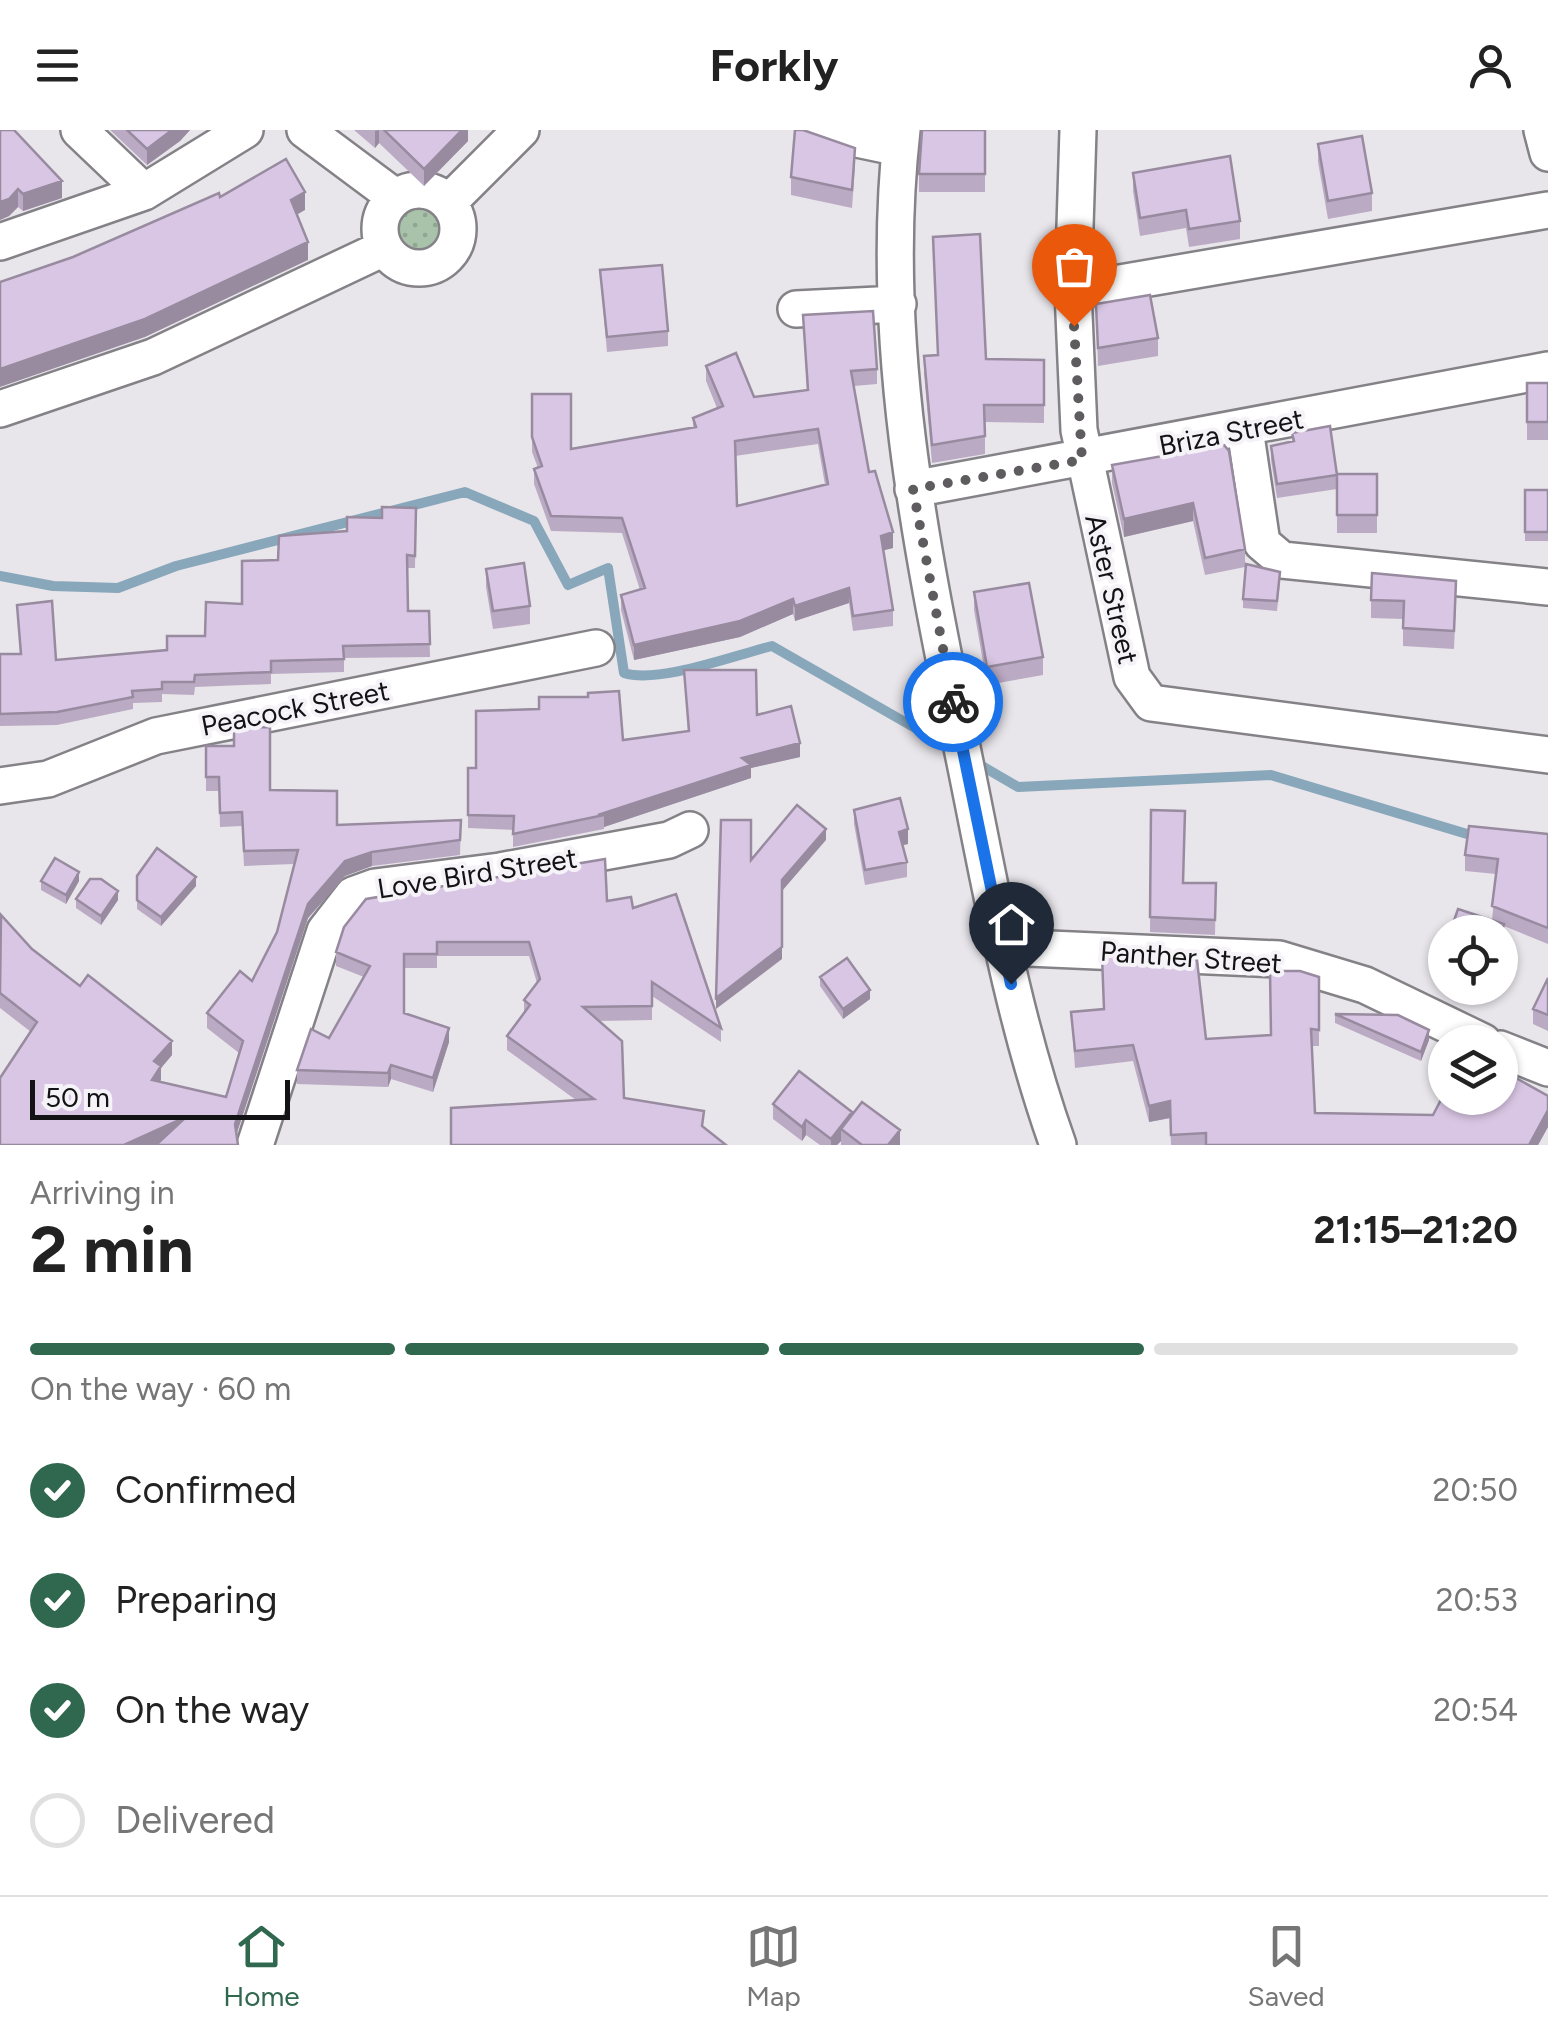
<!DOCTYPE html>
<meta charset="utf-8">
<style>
:root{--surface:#fff;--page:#f2f2f2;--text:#222;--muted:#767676;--line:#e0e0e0;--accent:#30684f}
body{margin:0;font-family:Figtree,sans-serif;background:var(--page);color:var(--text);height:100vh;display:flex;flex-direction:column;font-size:38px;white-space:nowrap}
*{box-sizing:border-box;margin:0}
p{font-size:32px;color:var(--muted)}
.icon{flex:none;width:55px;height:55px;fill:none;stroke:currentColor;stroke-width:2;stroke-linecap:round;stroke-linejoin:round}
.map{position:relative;height:1015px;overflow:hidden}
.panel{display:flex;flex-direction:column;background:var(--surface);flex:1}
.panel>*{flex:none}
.tools{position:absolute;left:1428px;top:785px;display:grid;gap:20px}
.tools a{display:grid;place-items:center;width:90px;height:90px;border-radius:50%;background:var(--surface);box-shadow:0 2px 8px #0004;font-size:50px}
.scale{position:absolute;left:30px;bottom:25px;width:260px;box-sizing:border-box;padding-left:10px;border:5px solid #131214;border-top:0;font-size:28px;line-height:35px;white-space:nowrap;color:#131214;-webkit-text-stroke:8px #f5f3f8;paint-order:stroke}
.pin{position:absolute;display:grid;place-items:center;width:85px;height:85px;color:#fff;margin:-102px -42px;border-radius:50% 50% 50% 0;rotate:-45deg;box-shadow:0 0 10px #0007}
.pin .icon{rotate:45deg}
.courier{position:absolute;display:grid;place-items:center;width:100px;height:100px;margin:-50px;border:8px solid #1a73e8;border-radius:50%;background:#fff;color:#222;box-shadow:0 2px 12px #0007}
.overview em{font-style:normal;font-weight:700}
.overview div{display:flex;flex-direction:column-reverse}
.overview{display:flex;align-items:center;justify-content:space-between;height:170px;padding:0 30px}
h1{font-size:65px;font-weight:700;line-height:75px}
.bar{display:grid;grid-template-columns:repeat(4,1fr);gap:15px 10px;align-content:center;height:120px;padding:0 30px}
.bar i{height:12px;border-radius:8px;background:var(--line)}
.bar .on{background:var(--accent)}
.bar p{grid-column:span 4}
ol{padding:0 30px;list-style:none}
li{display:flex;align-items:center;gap:30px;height:110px}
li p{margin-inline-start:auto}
li .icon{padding:10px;border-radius:50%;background:var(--accent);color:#fff;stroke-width:4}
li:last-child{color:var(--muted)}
li i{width:55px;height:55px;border:5px solid var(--line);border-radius:50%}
header{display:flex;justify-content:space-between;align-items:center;height:130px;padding:0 30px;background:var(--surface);font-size:45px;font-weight:700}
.tab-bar{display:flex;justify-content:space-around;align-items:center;height:140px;border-top:2px solid var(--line);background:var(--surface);font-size:28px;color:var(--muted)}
.tab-bar a{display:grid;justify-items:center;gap:5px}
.tab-bar .on{color:var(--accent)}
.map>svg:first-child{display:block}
</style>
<header><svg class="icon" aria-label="menu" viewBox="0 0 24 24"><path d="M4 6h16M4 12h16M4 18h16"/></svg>Forkly<svg class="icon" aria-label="person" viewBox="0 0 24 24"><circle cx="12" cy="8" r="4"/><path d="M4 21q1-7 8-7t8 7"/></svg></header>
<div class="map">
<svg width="1548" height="1015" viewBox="0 0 1548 1015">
<defs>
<pattern id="grass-dots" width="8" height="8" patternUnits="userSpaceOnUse" patternTransform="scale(2.5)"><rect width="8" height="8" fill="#a9c3ab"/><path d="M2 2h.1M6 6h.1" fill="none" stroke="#91a692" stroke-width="1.8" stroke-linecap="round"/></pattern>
</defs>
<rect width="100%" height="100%" fill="#e8e6eb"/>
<!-- grass -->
<path fill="url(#grass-dots)" d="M385 99a34 34 0 1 1 68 0a34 34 0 1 1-68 0Z"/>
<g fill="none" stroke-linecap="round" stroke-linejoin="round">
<!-- stream -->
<path stroke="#88a7ba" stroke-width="10" d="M0,446L53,456L118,458L176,436L465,362L534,391L568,455L608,438L624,543C659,554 735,525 772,516L952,619
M975,632L1018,657L1271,645L1477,707"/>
<!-- minor casing -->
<g stroke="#848287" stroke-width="40">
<path id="minor" d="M79,0L144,62
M305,0L395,67
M814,0L900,18
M902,0C877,218 925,435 968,647C993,771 1015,895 1058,1015
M1078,0L1073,161L1079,300L1132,547L1151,573L1548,625
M1542,0L1548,23
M380 99a39 39 0 1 1 78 0a39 39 0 1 1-78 0Z
M448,73L521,0
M0,112L144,62L245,0
M1073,161L1548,80
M796,179L898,174
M0,279L153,227L384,118
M1245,299L1262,413L1282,430L1548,457
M913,359L1548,240
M0,656L48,649L156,606L596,518
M1003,817L1279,829L1365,855L1483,912
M1500,919L1548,938
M255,1015L325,801L353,765L375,757L500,741L669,710L690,700"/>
</g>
<!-- minor -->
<use href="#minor" stroke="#fff" stroke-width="35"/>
</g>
<!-- wall -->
<path fill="#bbaac4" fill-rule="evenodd" d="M0,0L62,68L23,81L18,77L9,86L0,90Z
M110,0H190L180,11L147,35Z
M354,0H468V11L424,56L379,13L375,18Z
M985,0V62H919V44Z
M1318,14L1372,63V81L1328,89L1318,32Z
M855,36L852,78L791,65V47Z
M1133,43L1240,91V109L1189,117L1186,98L1140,106L1133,61Z
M600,140L668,201V216L607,222Z
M1096,174L1158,208V226L1098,236Z
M803,185L877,239V254L854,256L869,342L893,418L883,420L893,480V496L853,501L849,473L795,491L793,484L740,507L634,530L621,480V465L640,460L622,403L551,401L534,354V339L538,338L532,322V264L571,319L693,297V288L717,278L706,251V236L754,267L807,260ZM818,314L825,355L737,376L735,326Z
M924,226L986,229L1044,230V293L985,292V324L932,333L924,243Z
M1527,253H1548V310H1527Z
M1292,303L1337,345L1377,344V403H1337V359L1277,368L1271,330V316L1292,311Z
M1224,315L1245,419V437L1205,445L1193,391L1124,407L1112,353V335Z
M1525,360H1548V411H1525Z
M416,378L415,438H407L408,481H429L430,527L344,528V542L271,544V554L195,557L194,565L162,564V572L133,573V579L57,595L0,596V524H20L17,475L56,530L167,520L205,506L242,474L278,430L347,401Z
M486,439L530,476V494L493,499L486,457Z
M1280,451L1277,481L1243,478V469Z
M974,462L1043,527V545L987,555L974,480Z
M1456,469L1454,519L1403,516V489L1371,488V470Z
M684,540L757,585L800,627L751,638V648L604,697V699L513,717V700L468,698V638H476L539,579L623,610L688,601Z
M206,616L270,660L337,695L461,690L460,725L372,736L345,746L308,788L237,1003L31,902L0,878V786L32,819L172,925L161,938L160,952L226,967L239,923L207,898V883L252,851L277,802L294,734L244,736L242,696L220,697L219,661H206Z
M854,680L908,714L903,715L907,732V747L865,755L854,694Z
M1151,680L1184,753H1216L1215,805L1150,802Z
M1548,704V814L1504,796V812L1492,791L1496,744L1465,741V725Z
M137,746L196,756L161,796L137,779Z
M41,751H79L66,774L41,760Z
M76,769L118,770L101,795L76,778Z
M607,771L633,778L721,898V912L652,866V890L599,891L624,968L576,970L507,920V906L524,883V870L537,853L529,826H437V838H404V883L449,912L433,962L391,949L388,957L297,954V940L329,908L364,847L336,836V822Z
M820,847L870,869L843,889L820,856Z
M1319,847V916H1312L1315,983L1548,997L1538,1015H1171L1170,988L1149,992L1133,931L1075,938L1071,882L1206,909L1270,905Z
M1548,848V901L1533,894V879Z
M1335,884L1429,910L1421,931L1335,893Z
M773,974L852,985L900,1015H841V1011L837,1015H820L806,1005L802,1011L773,989Z"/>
<!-- shaded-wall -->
<path fill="#988ba0" d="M172,0H190L180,11L147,35V19Z
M379,0V13L375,18V1Z
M462,0H468V11L424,56V39Z
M62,51V68L23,81V64Z
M18,59V77L9,86L0,90V72Z
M305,62V80L291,88V70Z
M308,112V130L145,207L0,257V239Z
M1193,373V391L1124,407V389Z
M893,402V418L881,421V406Z
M849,458V473L795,491V476Z
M793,469V484L740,507L634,530V515Z
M800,613V627L751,638V648L604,697V685H598L742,628Z
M826,699V710L782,761V750Z
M908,699V714L899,716V702Z
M372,722V736L345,746L308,788L235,1008V994L308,774L345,731Z
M79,742V751L66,774V765Z
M196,747V756L161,796V787Z
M118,761V770L101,795V786Z
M1504,794V812L1500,825V807Z
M782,817V829L716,879V868Z
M870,860V869L843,889V879Z
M449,898V912L433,962V948Z
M1429,900V910L1421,931V922Z
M172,911V925L161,938V950L152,964L154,931Z
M391,935V949L388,957V943Z
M1170,971V988L1149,992V976Z
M1548,980V997L1538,1015H1529Z
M852,982V997L841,999V1011L837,1015H831V1009Z
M186,987L156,1015H124Z
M806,990V1005L802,1011V997Z
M900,1000V1015H888Z"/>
<!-- building -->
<path fill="#d9c6e4" stroke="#988ba0" stroke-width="2.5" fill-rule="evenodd" d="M0,0H14L62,51L23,64L18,59L9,69L0,72Z
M127,0H172L147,19Z
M384,0H462L424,39Z
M795,0H803L855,18L852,60L791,47Z
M922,0H985V44H919Z
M1362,6L1372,63L1328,71L1318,14Z
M1230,26L1240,91L1189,99L1186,80L1140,88L1133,43Z
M286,29L305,62L291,70L308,112L145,189L0,239V152L73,127L219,63L220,67Z
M980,104L986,229L1044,230V275H984L985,306L932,315L924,226L938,225L933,107Z
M662,135L668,201L607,207L600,140Z
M1150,165L1158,208L1098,218L1096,174Z
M873,181L877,239L851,241L869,342L875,341L893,402L881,406L893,480L853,486L849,458L795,476L793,469L740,491L634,515L621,465L645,458L622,388L551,386L534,339L542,336L532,307V264H571V319L696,297L693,288L723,276L706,236L736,223L754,267L808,260L803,185ZM818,299L828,354L737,376L735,311Z
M1527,253H1548V292H1527Z
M1330,296L1337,345L1277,354L1271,316L1294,311L1292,303Z
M1224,315L1229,321L1245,419L1205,428L1193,373L1124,389L1112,335Z
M1337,344H1377V385H1337Z
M1525,360H1548V402H1525Z
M382,377L416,378L415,426L407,425L408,481H429L430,514L343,516L344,529L271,531V542L195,545L194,552H162V559L132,561L133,567L57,582L0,584V524H21L17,475L52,471L56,530L167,520V506H205L206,472L242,474V431L278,430L279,406L347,401V387L382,388Z
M524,433L530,476L493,481L486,439Z
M1246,434L1280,442L1277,471L1243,469Z
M1372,443L1456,451L1454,501L1403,498L1404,471L1371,470Z
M1029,453L1043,527L987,537L974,462Z
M684,540H756L757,585L791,576L800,613L742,628L751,635L598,685H604L513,704L514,686L468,685V638H476V581L539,579V567H588V563L619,561L623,610L689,601Z
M270,597V660L337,661V695L461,690L460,710L372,722L345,731L308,774L235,994L238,1015H156L186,987L124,1015H0V948L37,892L0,863L1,785L32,819L80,856L88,845L172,911L154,931L161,936L152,950L226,967L243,911L207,883L240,841L252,851L277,802L298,720L244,721L242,682L220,683L219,647H206V616H234V598Z
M900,668L908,699L899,702L907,732L865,740L854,680Z
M797,675L826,699L782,750V817L716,868L721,690H751V730Z
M1151,680L1185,681L1183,753H1216L1215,790L1150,787Z
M1469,696L1548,704V798L1492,776L1498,729L1465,725Z
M157,718L196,747L161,787L137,770V746Z
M55,728L79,742L66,765L41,751Z
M605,729L607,771L631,767L633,778L676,764L721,898L652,852V876L583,877L622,911L624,968L704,981L702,996L726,1015H451V978L594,969L507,906L530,875L524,870L540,849L529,812H437V824H404V883L449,898L433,948L391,935L388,943L297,940L311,899L329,908L370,836L336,822L344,797L366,769Z
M90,749H101L118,761L101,786L76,769Z
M1458,779L1504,794L1500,807V802H1450Z
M1102,826L1197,830L1206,909L1271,905L1270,841H1300L1319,847V900L1311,899L1315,983L1433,985L1445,962V968H1500V939L1548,966V980L1529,1015H1206V1003L1171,1005L1170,971L1149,976L1133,915L1075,921L1071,882L1104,879Z
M847,828L870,860L843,879L820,847Z
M1548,848V885L1533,879Z
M1335,884L1398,885L1429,900L1421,922Z
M799,941L852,982L831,1009L806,990L802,997L773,974Z
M862,972L900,1000L888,1015H862L841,999Z"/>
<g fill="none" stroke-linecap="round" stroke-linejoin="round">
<!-- done -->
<path stroke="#5e5c5f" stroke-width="10" stroke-dasharray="0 18" d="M953,572L913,359L1082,330L1074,196"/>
<!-- route -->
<path stroke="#1a73e8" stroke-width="12" d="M953,572L1011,854"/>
</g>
<g text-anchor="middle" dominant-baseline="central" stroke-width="8" stroke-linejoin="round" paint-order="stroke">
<!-- street labels -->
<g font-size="28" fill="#131214" stroke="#f5f3f8">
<text transform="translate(1231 302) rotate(-11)">Briza Street</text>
<text transform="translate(1112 459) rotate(77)">Aster Street</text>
<text transform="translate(295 578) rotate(-11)">Peacock Street</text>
<text transform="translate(477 743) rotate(-9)">Love Bird Street</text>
<text transform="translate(1191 827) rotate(4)">Panther Street</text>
</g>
</g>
</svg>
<div class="tools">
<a><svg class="icon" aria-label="locate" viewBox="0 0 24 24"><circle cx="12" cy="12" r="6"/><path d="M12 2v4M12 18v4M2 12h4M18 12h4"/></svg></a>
<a><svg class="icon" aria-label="layers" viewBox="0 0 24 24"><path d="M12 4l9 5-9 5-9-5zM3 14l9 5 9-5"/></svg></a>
</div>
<div class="scale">50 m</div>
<div class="pin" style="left:1074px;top:196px;background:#ea580c"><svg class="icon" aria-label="bag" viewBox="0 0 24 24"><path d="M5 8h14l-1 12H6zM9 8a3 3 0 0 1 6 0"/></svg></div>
<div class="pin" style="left:1011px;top:854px;background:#1f2937"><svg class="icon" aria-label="home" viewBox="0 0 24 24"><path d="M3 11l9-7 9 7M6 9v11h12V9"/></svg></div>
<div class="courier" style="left:953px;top:572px"><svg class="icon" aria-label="bike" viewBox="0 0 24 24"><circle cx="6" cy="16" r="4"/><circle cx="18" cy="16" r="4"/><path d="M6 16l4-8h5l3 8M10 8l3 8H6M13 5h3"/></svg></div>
</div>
<section class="panel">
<div class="overview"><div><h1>2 min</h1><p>Arriving in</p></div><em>21:15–21:20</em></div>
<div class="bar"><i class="on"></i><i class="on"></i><i class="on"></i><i></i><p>On the way · 60 m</p></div>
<ol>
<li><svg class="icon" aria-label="check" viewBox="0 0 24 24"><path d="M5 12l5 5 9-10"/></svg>Confirmed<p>20:50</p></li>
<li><svg class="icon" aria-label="check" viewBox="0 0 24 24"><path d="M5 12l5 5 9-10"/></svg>Preparing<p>20:53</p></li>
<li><svg class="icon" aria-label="check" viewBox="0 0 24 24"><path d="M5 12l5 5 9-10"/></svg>On the way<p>20:54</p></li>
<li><i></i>Delivered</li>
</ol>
</section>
<nav class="tab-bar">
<a class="on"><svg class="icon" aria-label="home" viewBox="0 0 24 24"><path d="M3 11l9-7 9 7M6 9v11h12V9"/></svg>Home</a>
<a><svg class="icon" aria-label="map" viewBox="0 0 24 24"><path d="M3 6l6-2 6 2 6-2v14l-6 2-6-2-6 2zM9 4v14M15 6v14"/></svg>Map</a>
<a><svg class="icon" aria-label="saved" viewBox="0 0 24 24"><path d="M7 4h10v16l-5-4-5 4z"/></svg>Saved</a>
</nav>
